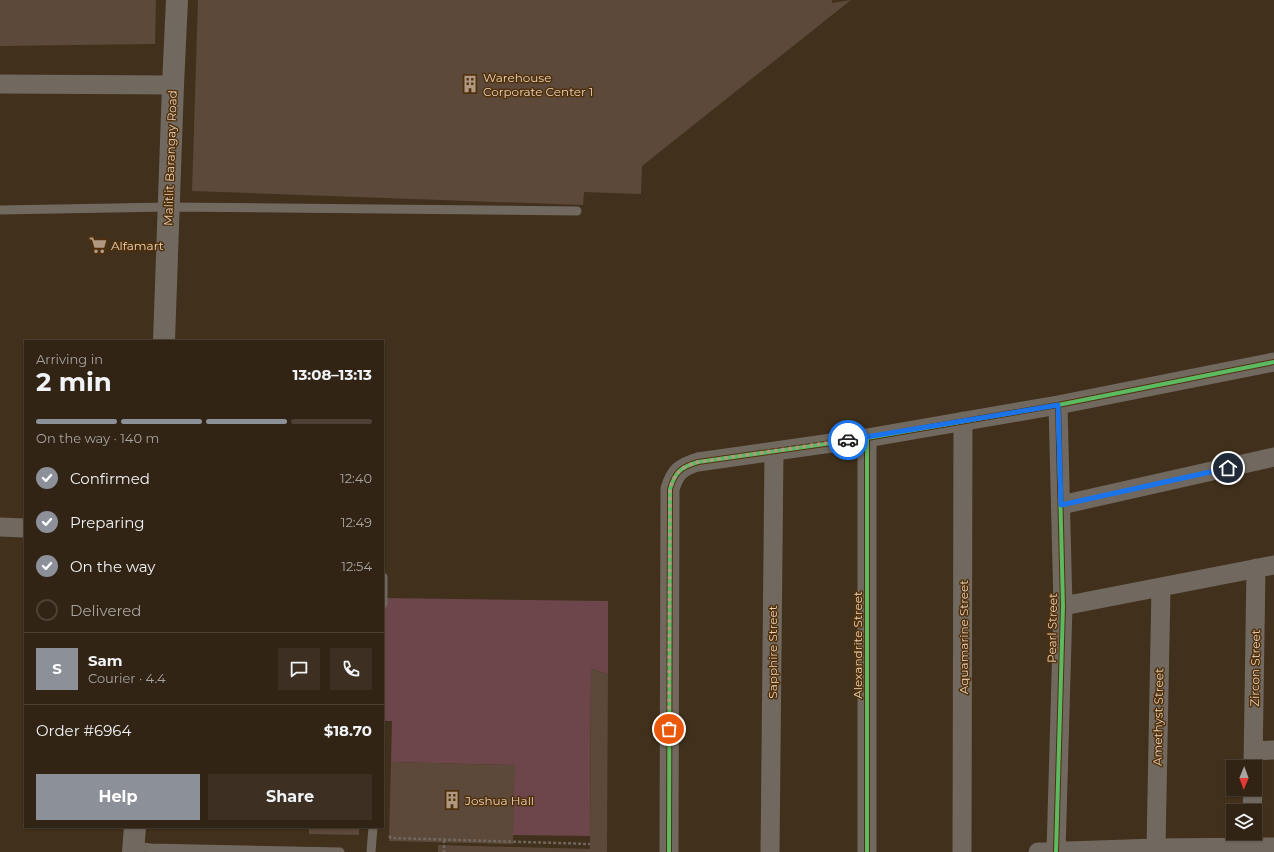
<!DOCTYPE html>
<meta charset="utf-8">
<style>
:root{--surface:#312414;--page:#3d3022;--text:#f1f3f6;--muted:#a8a4a0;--line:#4c4134;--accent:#8c9099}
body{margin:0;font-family:Montserrat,sans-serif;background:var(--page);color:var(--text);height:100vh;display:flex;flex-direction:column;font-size:15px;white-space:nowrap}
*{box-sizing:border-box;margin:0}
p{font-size:13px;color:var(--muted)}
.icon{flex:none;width:22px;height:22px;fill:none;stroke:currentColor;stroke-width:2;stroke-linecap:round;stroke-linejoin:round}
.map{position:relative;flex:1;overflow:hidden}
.drawer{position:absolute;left:24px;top:340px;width:360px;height:488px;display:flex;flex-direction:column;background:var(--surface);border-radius:0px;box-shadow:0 1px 3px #0004,0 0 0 1px var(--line)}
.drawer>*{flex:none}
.needle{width:26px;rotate:181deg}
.fabs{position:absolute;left:1226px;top:760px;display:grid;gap:8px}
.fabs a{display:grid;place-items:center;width:36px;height:36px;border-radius:0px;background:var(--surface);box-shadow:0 1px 3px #0004,0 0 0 1px var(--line);font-size:20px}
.pin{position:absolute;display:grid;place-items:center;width:34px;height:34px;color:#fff;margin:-17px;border:2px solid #fff;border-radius:50%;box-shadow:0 1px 4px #0007}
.courier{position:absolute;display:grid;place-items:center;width:40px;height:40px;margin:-20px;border:3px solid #1a73e8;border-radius:50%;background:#fff;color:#222;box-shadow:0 1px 5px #0007}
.head em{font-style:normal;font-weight:700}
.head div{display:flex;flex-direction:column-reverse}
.head{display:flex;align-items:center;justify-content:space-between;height:68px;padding:0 12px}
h1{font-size:26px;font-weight:700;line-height:30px}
.bar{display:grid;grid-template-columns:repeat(4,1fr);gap:6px 4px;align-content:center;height:48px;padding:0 12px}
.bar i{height:5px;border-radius:3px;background:var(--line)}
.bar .current{background:var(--accent)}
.bar p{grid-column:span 4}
.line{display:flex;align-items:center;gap:10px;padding:0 12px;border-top:1px solid var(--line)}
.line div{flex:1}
.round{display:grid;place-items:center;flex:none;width:42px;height:42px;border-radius:0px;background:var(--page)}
ol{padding:0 12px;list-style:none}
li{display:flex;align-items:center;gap:12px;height:44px}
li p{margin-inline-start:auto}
li .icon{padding:4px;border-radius:50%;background:var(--accent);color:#fff;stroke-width:4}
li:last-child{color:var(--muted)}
li i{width:22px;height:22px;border:2px solid var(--line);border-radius:50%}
.cta{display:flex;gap:8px;margin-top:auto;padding:8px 12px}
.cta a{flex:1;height:46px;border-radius:0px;background:var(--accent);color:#fff;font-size:16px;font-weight:700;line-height:46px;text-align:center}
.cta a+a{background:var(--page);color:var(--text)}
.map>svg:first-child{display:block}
</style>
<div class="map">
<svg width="1274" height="852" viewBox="0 0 1274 852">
<rect width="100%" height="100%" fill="#41301b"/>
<!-- green -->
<path fill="#6d464b" d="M383,598L608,601V674L591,669L590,836L513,835L514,765L391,762L392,721H383Z"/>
<!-- building -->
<path fill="#5c493a" d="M0,0H156L155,44L0,46Z
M198,0H832V3L851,0L642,166L641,194L584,192L583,205L192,191Z
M591,669L608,674L607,852H438V845L590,849Z
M391,762L515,765L513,844L389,841Z
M309,827H359V835L309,834Z"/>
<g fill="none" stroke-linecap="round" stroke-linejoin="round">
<!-- path -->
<path stroke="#70665c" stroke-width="2.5" stroke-dasharray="3 2" stroke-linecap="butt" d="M389,836L391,838L590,844
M444,840V852"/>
<!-- service -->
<path stroke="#716960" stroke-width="9" d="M0,210L169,207L577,211
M383,577V604
M134,846L151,848L340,852
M371,852L373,827"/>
<!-- minor -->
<path stroke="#716960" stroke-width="19" d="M0,84L173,85
M867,438V852
M1061,505L1274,457
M0,527L25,528
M1063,606L1274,565
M1254,751L1274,750
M1253,767L1256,568
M1252,811L1253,789
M1156,848L1161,587
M669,852L670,489C675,472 681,467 698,462L867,438L1058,405L1274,362
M770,852L774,452
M962,852L963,421
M1038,852L1156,848L1274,847
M1056,852L1063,606L1058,405"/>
<!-- tertiary -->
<path stroke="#716960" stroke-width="22" d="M164,341L173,85L177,0
M133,852L135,827"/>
<!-- cycleway casing -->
<g stroke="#50310c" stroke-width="6">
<path id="cycleway" d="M867,438V852
M669,852L670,489C675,472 681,467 698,462L867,438L1058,405L1274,362
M1056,852L1063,606L1058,405"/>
</g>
<!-- cycleway -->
<use href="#cycleway" stroke="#5cba63" stroke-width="4"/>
</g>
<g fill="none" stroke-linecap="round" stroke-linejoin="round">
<!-- done -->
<path stroke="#b09982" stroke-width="4" stroke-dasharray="0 7.2" d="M669,729L670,489C675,472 681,467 698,462L848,440"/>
<!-- route -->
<path stroke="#1a73e8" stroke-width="5" d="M848,440L1058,405L1061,505L1228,468"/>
</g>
<!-- icons -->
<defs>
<g id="building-bare" transform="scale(1.38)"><path d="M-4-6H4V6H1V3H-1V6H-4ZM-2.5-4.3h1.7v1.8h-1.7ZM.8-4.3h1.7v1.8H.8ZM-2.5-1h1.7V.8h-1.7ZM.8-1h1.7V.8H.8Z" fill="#b09982" stroke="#50310c" stroke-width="2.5" paint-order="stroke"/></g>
<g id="supermarket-bare" transform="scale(1.38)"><path d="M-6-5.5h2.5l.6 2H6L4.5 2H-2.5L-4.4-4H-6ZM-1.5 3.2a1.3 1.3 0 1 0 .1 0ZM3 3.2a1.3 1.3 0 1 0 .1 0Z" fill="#b09982" stroke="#50310c" stroke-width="2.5" paint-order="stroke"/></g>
</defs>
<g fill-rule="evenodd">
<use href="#building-bare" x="470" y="84"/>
<use href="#supermarket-bare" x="98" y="245"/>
<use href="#building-bare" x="452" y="800"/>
</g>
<g text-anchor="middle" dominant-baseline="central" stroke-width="3" stroke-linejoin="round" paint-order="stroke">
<!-- poi labels -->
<g font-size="12" fill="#ebd2ba" stroke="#50310c" text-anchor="start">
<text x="483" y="77">Warehouse<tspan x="483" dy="14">Corporate Center 1</tspan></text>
<text x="111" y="245">Alfamart</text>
<text x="465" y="800">Joshua Hall</text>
</g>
<!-- street labels -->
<g font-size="12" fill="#ebd2ba" stroke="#50310c">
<text transform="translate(170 158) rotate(-88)">Malitlit Barangay Road</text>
<text transform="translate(1052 628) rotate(-89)">Pearl Street</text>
<text transform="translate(963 637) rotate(-90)">Aquamarine Street</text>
<text transform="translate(857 645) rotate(-90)">Alexandrite Street</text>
<text transform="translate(772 652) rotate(-90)">Sapphire Street</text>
<text transform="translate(1255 668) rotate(-89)">Zircon Street</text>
<text transform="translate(1158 717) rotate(-89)">Amethyst Street</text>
</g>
</g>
</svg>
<div class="fabs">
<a><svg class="needle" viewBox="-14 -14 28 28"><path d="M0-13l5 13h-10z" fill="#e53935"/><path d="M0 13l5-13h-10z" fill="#a8a4a0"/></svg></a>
<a><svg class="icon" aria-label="layers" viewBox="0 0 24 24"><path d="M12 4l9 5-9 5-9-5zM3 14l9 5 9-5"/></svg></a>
</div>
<div class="pin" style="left:669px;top:729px;background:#ea580c"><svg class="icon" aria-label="bag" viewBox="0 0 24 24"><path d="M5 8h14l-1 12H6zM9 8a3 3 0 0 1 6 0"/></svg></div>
<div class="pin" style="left:1228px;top:468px;background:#1f2937"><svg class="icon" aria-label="home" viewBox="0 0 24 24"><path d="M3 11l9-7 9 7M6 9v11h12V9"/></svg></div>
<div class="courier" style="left:848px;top:440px"><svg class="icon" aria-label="car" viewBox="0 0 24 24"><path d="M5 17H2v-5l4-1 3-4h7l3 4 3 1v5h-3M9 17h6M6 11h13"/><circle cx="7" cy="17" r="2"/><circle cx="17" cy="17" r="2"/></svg></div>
<section class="drawer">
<div class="head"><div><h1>2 min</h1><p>Arriving in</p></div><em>13:08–13:13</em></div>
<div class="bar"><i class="current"></i><i class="current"></i><i class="current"></i><i></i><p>On the way · 140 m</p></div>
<ol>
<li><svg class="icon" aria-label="check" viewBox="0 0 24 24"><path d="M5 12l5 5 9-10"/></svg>Confirmed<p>12:40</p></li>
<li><svg class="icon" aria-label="check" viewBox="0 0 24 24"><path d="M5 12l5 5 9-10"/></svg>Preparing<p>12:49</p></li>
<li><svg class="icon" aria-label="check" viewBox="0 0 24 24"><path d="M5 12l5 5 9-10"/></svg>On the way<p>12:54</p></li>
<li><i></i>Delivered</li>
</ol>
<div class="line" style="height:72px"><b class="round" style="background:var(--accent);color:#fff">S</b><div><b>Sam</b><p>Courier · 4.4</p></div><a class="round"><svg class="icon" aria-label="chat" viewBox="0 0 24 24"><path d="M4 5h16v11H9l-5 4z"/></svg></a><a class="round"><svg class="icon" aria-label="phone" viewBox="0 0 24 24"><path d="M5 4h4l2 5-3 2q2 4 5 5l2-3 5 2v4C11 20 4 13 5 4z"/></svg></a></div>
<div class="line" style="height:52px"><div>Order #6964</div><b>$18.70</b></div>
<div class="cta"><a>Help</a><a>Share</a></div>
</section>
</div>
